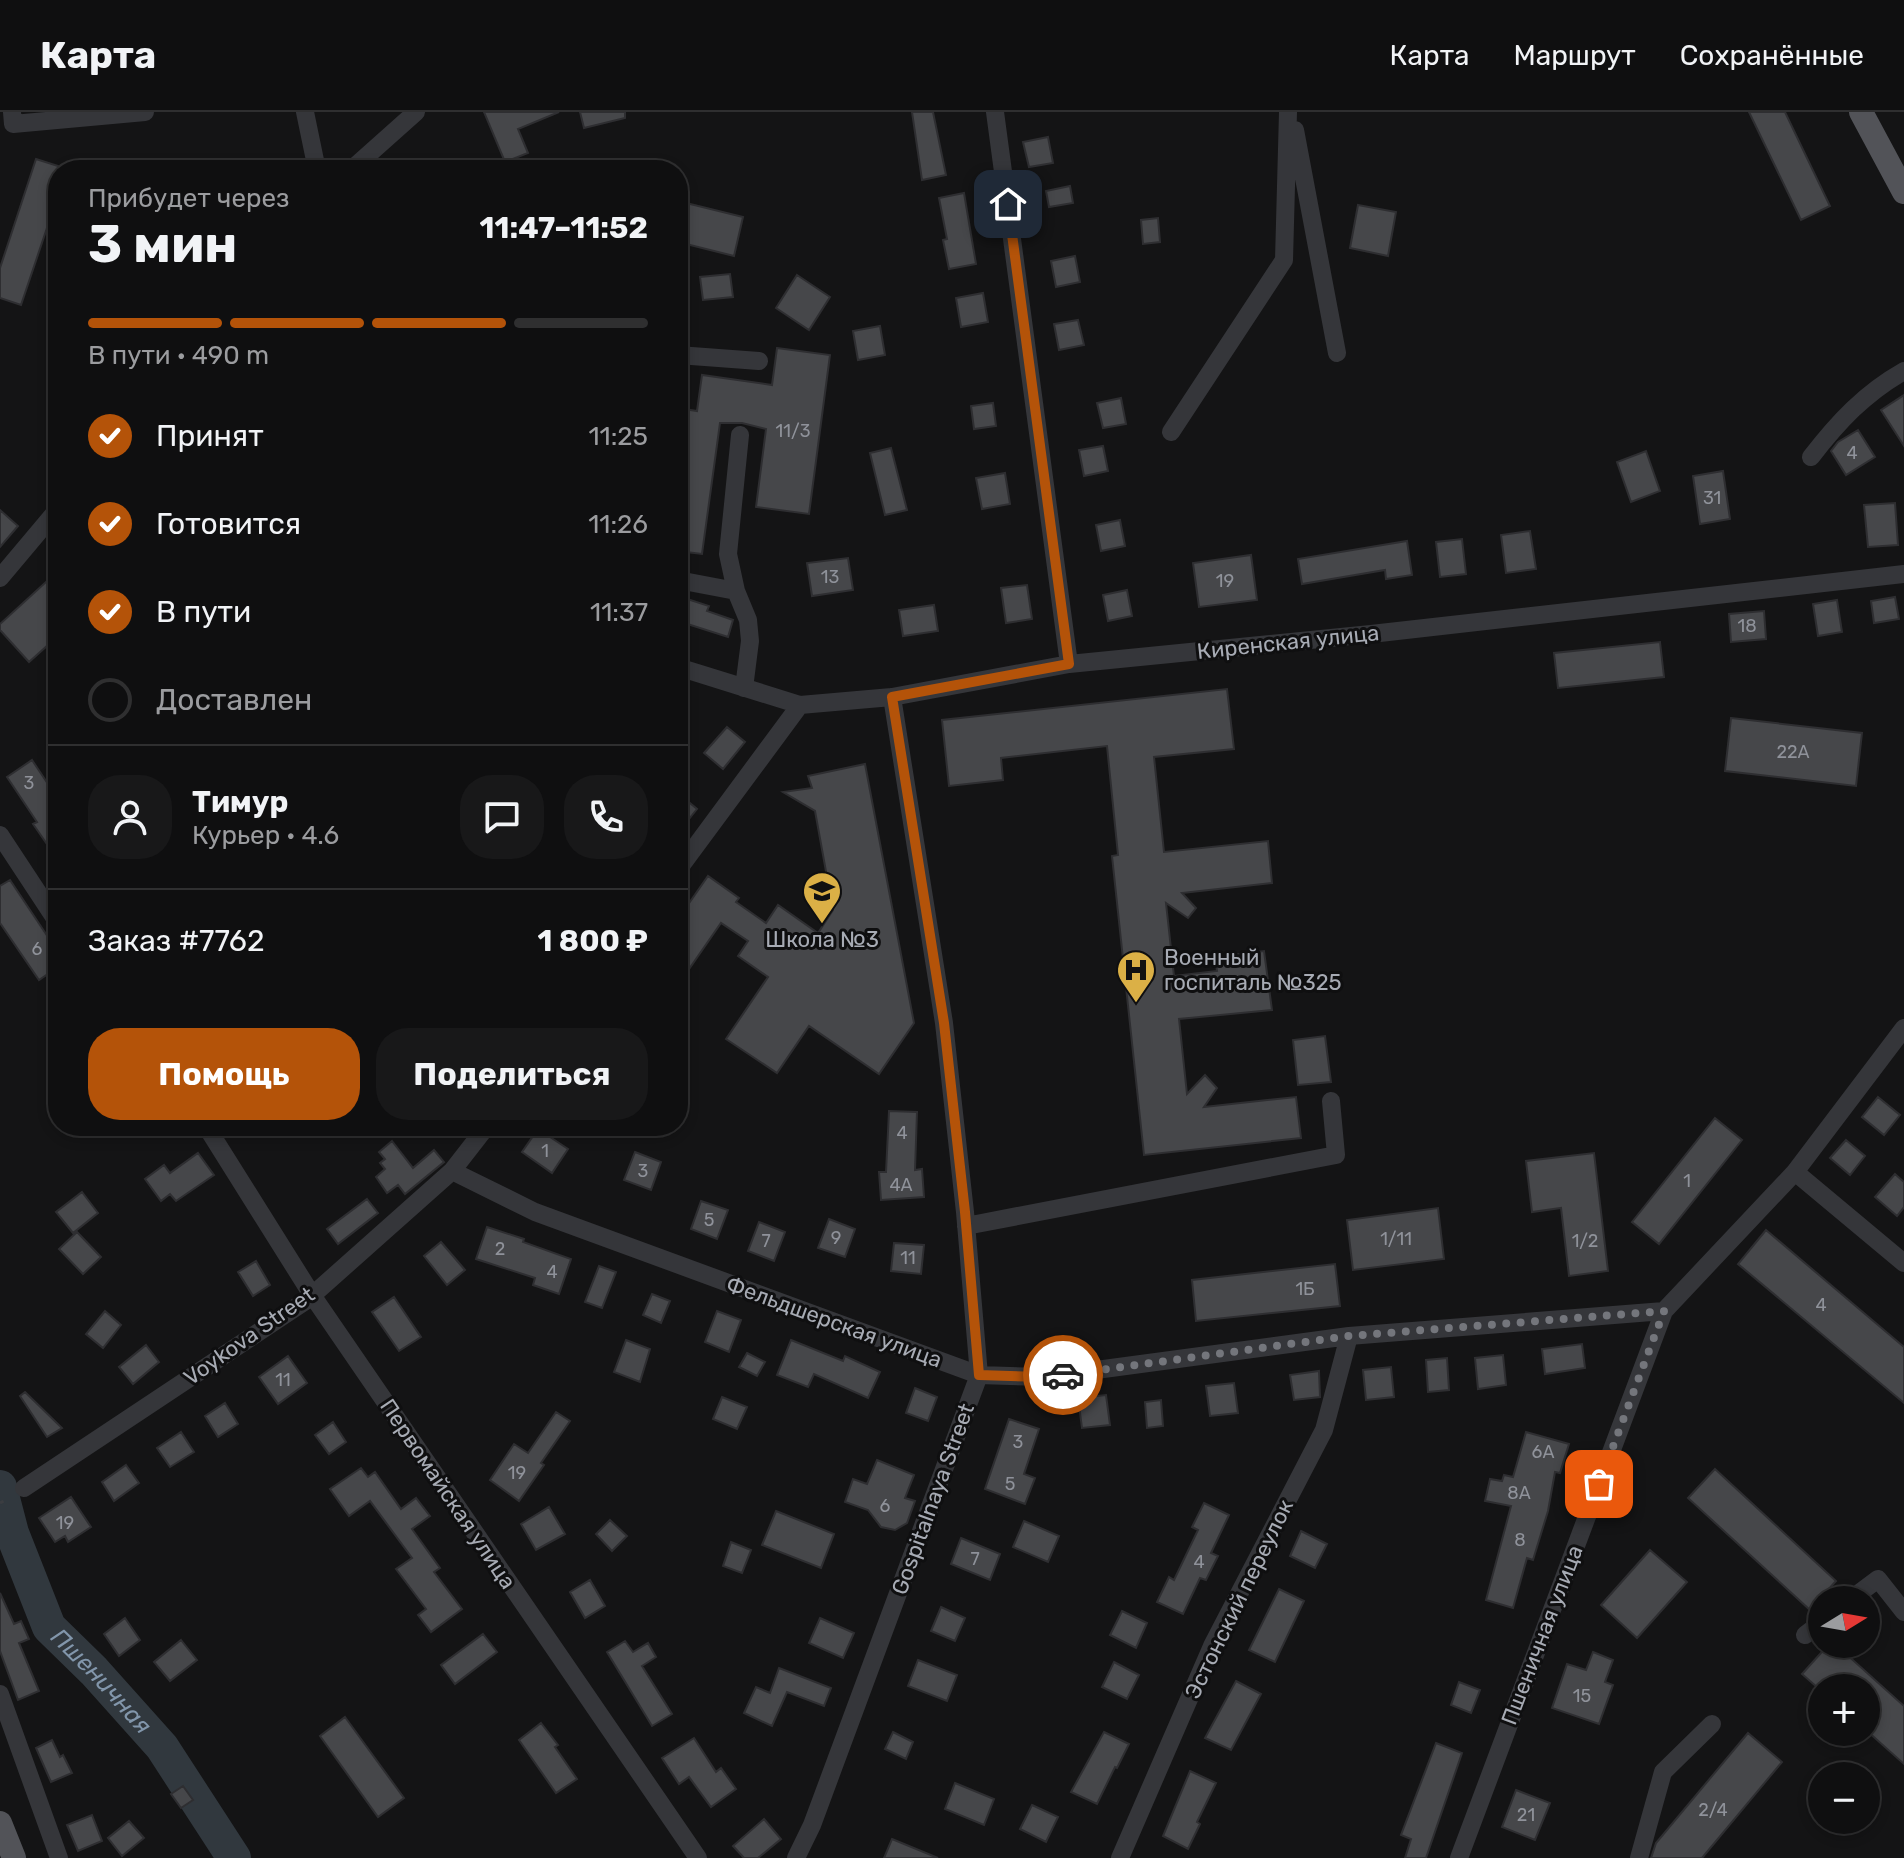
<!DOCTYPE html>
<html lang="ru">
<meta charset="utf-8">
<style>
:root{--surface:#0f0f10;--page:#181819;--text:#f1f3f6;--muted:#9b9c9f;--line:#2f2f30;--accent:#b45309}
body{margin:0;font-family:Rubik,sans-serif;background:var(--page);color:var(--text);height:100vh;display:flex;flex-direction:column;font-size:30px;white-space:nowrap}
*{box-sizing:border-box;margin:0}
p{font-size:26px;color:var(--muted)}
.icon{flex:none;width:44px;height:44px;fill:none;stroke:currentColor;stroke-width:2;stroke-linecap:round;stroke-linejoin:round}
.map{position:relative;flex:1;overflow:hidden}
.panel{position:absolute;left:48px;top:48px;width:640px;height:976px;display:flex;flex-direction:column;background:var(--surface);border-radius:32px;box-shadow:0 4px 12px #0003,0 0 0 2px var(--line)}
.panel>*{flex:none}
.needle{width:52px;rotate:79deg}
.tools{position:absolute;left:1808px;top:1474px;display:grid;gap:16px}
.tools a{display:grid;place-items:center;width:72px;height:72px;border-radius:50%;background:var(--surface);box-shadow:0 4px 12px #0003,0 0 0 2px var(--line);font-size:40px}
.pin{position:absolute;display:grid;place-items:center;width:68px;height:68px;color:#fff;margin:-34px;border-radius:16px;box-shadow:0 4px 12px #0006}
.courier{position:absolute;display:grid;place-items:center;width:80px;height:80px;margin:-40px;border:6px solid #b45309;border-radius:50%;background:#fff;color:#222;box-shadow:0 2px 10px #0007}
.overview em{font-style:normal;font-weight:700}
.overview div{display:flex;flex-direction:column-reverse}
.overview{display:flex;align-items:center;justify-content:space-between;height:136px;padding:0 40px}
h1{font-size:52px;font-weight:700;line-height:60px}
.bar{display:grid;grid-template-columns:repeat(4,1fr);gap:12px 8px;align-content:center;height:96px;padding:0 40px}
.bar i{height:10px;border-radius:6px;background:var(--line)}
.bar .current{background:var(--accent)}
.bar p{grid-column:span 4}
.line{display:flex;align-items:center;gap:20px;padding:0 40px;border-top:2px solid var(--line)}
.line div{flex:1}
.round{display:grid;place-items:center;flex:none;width:84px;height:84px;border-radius:32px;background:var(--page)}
ol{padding:0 40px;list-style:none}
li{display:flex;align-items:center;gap:24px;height:88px}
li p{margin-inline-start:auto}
li .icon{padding:8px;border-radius:50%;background:var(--accent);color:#fff;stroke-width:4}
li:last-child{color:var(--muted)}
li i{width:44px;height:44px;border:4px solid var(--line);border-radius:50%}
.primary-button{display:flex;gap:16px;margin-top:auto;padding:16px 40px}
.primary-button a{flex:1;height:92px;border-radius:32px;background:var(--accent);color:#fff;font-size:32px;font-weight:700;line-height:92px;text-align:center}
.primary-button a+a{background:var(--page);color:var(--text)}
header{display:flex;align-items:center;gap:48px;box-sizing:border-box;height:112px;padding:0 40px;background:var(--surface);border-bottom:2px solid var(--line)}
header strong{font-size:38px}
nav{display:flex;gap:44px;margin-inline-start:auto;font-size:28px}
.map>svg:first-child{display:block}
</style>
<header>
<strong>Карта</strong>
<nav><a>Карта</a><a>Маршрут</a><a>Сохранённые</a></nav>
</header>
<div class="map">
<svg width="1904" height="1746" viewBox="0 0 1904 1746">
<rect width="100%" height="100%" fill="#141415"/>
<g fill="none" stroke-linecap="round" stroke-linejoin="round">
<!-- river -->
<path stroke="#31383e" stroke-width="34" id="s1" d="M0,1375L12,1421L49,1515L94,1559L162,1635L234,1746"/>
</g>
<!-- building -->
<path fill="#46474a" stroke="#2e2e31" stroke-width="2" d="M484,0H559L518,17L528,41L505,50Z
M580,0H625V6L584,16Z
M912,0H933L946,63L922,68Z
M1749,0H1785L1830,94L1801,108Z
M1048,25L1053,51L1029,55L1023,30Z
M36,47L58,54V113L49,110L21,193L0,186V156Z
M1070,74L1073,91L1049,95L1046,79Z
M964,81L976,152L949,157L943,128L947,127L939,86Z
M678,89L743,105L734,144L678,130Z
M1358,93L1396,100L1388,144L1350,136Z
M1158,106L1160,130L1143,132L1141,108Z
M1075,144L1080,170L1056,175L1051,149Z
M730,162L733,185L703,188L700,165Z
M797,163L830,185L809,218L776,196Z
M983,181L988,210L961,215L956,186Z
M1078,208L1084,233L1059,238L1054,212Z
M880,214L885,243L858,248L853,219Z
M777,236L830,243L809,402L756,395L766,317L742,311H720L702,442L678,439V296L697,299L702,263L772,273Z
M1904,283V334L1881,298Z
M1121,286L1126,312L1103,316L1097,291Z
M993,291L996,314L974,317L971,294Z
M1858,318L1875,345L1846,363L1831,339L1838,330Z
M1103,334L1108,359L1084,364L1079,338Z
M891,336L907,398L885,403L870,341Z
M1646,339L1660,379L1631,390L1617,350Z
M1723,359L1730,407L1700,412L1693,364Z
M1005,361L1010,392L982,397L976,366Z
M1895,391L1898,433L1868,435L1864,393Z
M0,398L18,414L0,435Z
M1120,408L1125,434L1101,439L1096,413Z
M1530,419L1536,457L1506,461L1501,423Z
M1462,427L1466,462L1440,465L1436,430Z
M1407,429L1412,463L1386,467L1385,458L1302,472L1298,447Z
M1251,443L1257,488L1199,495L1193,451Z
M848,446L853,478L812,484L807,451Z
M58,459V524L29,550L0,518V512Z
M1027,473L1032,507L1006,511L1001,476Z
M1127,478L1132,504L1108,509L1103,483Z
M678,484L709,494L707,499L733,508L728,525L678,509Z
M1895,485L1899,507L1874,511L1871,489Z
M1837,488L1842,520L1818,524L1813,492Z
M934,493L938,519L903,524L899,498Z
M1764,499L1766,527L1731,530L1729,502Z
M1660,530L1664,565L1558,576L1554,541Z
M1227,577L1234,637L1154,645L1164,740L1268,729L1272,771L1182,781L1196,796L1188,806L1166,791L1174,864L1217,859L1215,845L1264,839L1272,898L1179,907L1187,982L1205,963L1217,976L1204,995L1296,985L1301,1026L1144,1043L1112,744L1118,743L1107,634L1001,646L1003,668L949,674L942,608Z
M1731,606L1862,621L1856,674L1725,659Z
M727,615L745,630L723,657L704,641Z
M32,648L58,687V748L33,712L37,710L7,665Z
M865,652L914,911L879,962L809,914L777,961L726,927L768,865L738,844L748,829L721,811L678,873V807L708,764L739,786L736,790L766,811L778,793L818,821L833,798L815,699L783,680L812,676L808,664Z
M678,681L697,697L678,721Z
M10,768L58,840V855L39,868L0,811V774Z
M1325,924L1331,970L1298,973L1293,928Z
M1878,985L1900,1003L1884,1023L1862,1005Z
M889,999L917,1000L915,1058L922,1057L924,1085L881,1088L879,1060H886Z
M1715,1006L1742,1028L1659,1132L1632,1110Z
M538,1017L568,1037L552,1061L522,1040Z
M1846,1028L1865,1044L1850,1063L1830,1046Z
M392,1029L413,1056L434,1038L444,1050L405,1082L398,1073L387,1081L376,1065L385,1057L380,1051L385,1047L379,1040Z
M635,1040L661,1050L651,1078L624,1068Z
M198,1041L214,1063L176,1089L170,1082L161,1089L145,1067L164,1053L170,1061Z
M1594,1041L1608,1159L1569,1164L1561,1096L1532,1100L1526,1049Z
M1895,1062L1904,1070V1095L1897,1104L1875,1085Z
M82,1080L98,1101L73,1121L56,1100Z
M367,1087L378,1101L338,1132L327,1117Z
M701,1089L728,1098L717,1127L691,1117Z
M1438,1096L1444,1147L1353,1158L1347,1108Z
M829,1107L855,1117L845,1145L818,1136Z
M759,1110L785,1120L774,1149L748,1139Z
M487,1115L524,1127L523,1130L571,1147L559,1182L533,1173L535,1166L476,1147Z
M1766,1118L1904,1235V1291L1738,1152Z
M77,1120L101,1145L83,1162L59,1137Z
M441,1130L465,1158L447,1173L424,1144Z
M894,1131L924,1133L921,1162L891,1159Z
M256,1149L270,1173L253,1184L238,1160Z
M1335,1152L1340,1194L1196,1209L1192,1168Z
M599,1154L616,1160L602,1196L585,1190Z
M652,1182L670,1189L661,1211L643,1203Z
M394,1185L421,1225L399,1239L372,1200Z
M105,1199L121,1213L103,1236L86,1222Z
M717,1199L741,1208L729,1240L705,1230Z
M626,1228L650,1237L640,1270L614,1260Z
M791,1228L843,1249L845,1244L880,1260L868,1286L814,1262L808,1275L777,1263Z
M1582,1232L1585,1256L1545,1262L1542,1237Z
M146,1233L159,1250L133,1272L119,1255Z
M747,1241L765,1250L757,1264L739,1255Z
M1503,1243L1506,1273L1478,1277L1475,1246Z
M288,1244L307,1271L278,1292L259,1265Z
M1447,1246L1449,1278L1428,1280L1426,1248Z
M1391,1255L1394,1285L1366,1288L1363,1258Z
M1319,1259L1320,1285L1294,1288L1290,1263Z
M1234,1271L1238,1301L1210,1304L1206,1274Z
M915,1276L937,1285L928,1309L906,1301Z
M25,1280L62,1316L47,1325L20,1284Z
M1106,1283L1110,1313L1082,1316L1078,1286Z
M722,1285L747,1295L737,1317L713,1307Z
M1161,1288L1163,1314L1147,1316L1145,1290Z
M225,1291L238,1312L218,1325L205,1304Z
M556,1300L570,1309L541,1351L544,1353L519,1389L490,1368L514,1332L528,1341Z
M1009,1307L1039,1317L1024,1362L1035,1366L1025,1392L985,1377Z
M333,1310L346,1330L329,1342L315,1323Z
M181,1320L194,1340L170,1355L157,1336Z
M1526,1320L1569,1332L1560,1361L1555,1360L1548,1399L1533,1448L1527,1446L1513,1496L1486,1488L1511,1394L1485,1389L1490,1367L1502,1369L1504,1363L1513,1365Z
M877,1348L914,1363L905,1386L915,1389L907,1411L895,1418L881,1415L868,1398L845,1390L853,1367L867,1372Z
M126,1353L139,1371L114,1389L102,1370Z
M361,1356L368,1365L375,1360L401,1397L416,1386L430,1404L412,1417L440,1456L434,1460L462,1497L431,1520L418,1503L426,1497L396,1457L412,1446L370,1389L349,1404L330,1377Z
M1715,1357L1836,1469L1810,1498L1688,1386Z
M71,1385L91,1415L68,1430L65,1424L55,1430L39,1406Z
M1204,1391L1229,1403L1211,1441L1218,1444L1206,1468L1200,1466L1183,1502L1157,1490L1169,1465L1174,1468L1198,1418L1192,1415Z
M549,1395L565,1422L536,1438L521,1412Z
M776,1399L834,1422L821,1456L762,1433Z
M610,1408L627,1424L612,1439L596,1422Z
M1024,1409L1059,1424L1048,1450L1013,1435Z
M1301,1419L1327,1432L1315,1456L1290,1444Z
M961,1426L1000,1442L990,1468L951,1452Z
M731,1430L751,1438L742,1461L723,1454Z
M1650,1438L1687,1470L1637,1526L1601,1493Z
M590,1468L605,1494L585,1506L570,1480Z
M1279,1477L1304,1489L1275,1550L1249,1538Z
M0,1481L14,1512L21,1509L29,1527L19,1531L39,1579L18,1588L0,1539Z
M941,1495L965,1506L955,1529L931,1519Z
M1122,1499L1147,1511L1136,1536L1110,1523Z
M125,1506L140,1528L119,1544L104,1522Z
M820,1506L854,1521L843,1546L809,1531Z
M483,1522L497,1540L455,1572L441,1553Z
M181,1528L197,1548L170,1569L154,1550Z
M625,1529L633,1540L648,1531L656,1545L642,1554L672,1602L652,1614L607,1540Z
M1829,1532H1835L1904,1594V1652L1866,1618V1576H1818L1802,1562Z
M1593,1540L1613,1548L1605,1570L1613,1573L1599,1612L1552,1596L1567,1552L1586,1558Z
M918,1548L957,1563L947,1589L908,1574Z
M1114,1550L1139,1563L1127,1587L1102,1575Z
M779,1556L831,1576L824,1594L787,1580L772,1614L744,1601L756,1575L770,1581Z
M1236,1569L1261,1582L1231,1638L1205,1626Z
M1459,1570L1480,1578L1471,1601L1451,1593Z
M345,1605L404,1686L378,1705L320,1624Z
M541,1611L558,1633L555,1635L577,1667L556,1681L519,1628Z
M893,1620L913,1630L906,1647L885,1637Z
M1104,1620L1129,1632L1117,1656L1115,1655L1097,1692L1071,1680Z
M1748,1621L1782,1650L1702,1746H1651L1656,1731Z
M694,1626L716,1660L721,1656L736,1677L711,1695L689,1665L679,1672L662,1646Z
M52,1628L60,1645L63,1643L72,1661L51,1670L36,1636Z
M1436,1631L1462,1641L1426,1746H1405L1411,1727L1401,1723Z
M1190,1659L1216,1671L1197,1710L1200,1712L1188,1737L1163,1724Z
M955,1671L994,1687L984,1713L945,1697Z
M183,1674L193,1688L181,1696L171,1682Z
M1516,1678L1550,1691L1535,1728L1502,1715Z
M1032,1693L1058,1705L1046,1730L1020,1717Z
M92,1703L102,1729L78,1739L67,1713Z
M764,1707L781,1727L758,1746H744L733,1734Z
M129,1709L144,1726L122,1744L108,1726Z
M892,1727L938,1746H884Z"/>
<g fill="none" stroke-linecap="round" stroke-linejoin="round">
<!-- path -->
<path stroke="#3b3d41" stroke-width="3" stroke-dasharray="4 6" stroke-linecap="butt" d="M0,1391L8,1387"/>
<!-- minor -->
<path stroke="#35363a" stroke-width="18" d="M12,0L13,12L145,0
M305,0L317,58
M995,0L1069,552
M1295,18L1337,241
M351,58L416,0
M678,243L759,249
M1171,320L1284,148L1288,0
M740,323L728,442L736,479L748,508L750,529L744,576
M1811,345C1838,310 1865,281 1904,259
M0,466L58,397
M678,468L736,479
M678,555L800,593L892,585L1069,552L1371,522L1904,462
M0,723L58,811
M678,758L800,593
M206,1014L312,1183L698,1746
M452,1059L535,1100L979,1263L1044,1265L1349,1224L1664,1199
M1795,1060L1904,1151
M966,1114L1336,1043L1331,989
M24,1376L307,1188L452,1059L487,1014
M1850,1488L1878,1467L1904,1500
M1805,1523L1822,1510
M0,1582L59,1746
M796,1746L812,1713L979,1263L965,1100L944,911L892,585
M1120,1746L1212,1534L1324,1318L1349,1224
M1459,1746L1664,1199L1795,1060L1904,916
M1639,1746L1663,1660L1712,1612"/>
<!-- major -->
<path stroke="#525358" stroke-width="24" d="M1861,0L1904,80
M0,1711L14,1746"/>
</g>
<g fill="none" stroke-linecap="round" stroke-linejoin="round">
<!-- done -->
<path stroke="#74767c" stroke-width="8" stroke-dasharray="0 14.4" d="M1063,1263L1349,1224L1664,1199L1599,1372"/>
<!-- route -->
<path stroke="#b45309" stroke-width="10" d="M1008,92L1069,552L892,585L944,911L965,1100L979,1263L1044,1265L1063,1263"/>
</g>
<!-- icons -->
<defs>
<g id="school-pin" transform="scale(2)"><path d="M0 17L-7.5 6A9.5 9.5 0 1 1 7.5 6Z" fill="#dbb046" stroke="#0f0f10"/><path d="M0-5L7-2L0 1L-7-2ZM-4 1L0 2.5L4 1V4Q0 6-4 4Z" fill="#111"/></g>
<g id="hospital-pin" transform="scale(2)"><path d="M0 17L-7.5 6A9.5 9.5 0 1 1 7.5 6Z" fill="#dbb046" stroke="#0f0f10"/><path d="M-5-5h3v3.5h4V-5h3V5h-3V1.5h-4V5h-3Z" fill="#111"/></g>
</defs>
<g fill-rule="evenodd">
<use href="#school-pin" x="822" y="779"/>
<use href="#hospital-pin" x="1136" y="858"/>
</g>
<g text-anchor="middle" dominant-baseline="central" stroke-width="6" stroke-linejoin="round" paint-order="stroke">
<!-- number labels -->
<g font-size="18" fill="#8f929a">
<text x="793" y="319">11/3</text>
<text x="1852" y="341">4</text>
<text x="1712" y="386">31</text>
<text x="830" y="465">13</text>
<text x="1225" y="469">19</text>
<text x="1747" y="514">18</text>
<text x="1793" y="640">22А</text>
<text x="29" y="671">3</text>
<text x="37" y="837">6</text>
<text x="902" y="1021">4</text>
<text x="545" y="1039">1</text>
<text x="643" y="1059">3</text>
<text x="1687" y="1069">1</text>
<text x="901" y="1073">4А</text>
<text x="709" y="1108">5</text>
<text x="836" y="1126">9</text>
<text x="1396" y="1127">1/11</text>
<text x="766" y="1129">7</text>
<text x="1585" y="1129">1/2</text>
<text x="500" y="1137">2</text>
<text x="908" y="1146">11</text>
<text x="552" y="1160">4</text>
<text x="1305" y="1177">1Б</text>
<text x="1821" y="1193">4</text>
<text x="283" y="1268">11</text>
<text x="1018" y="1330">3</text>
<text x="1543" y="1340">6А</text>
<text x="517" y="1361">19</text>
<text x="1010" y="1372">5</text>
<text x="1519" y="1381">8А</text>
<text x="885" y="1394">6</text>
<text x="65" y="1411">19</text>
<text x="1520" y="1428">8</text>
<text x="975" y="1447">7</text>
<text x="1199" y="1450">4</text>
<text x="1582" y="1584">15</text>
<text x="1713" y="1698">2/4</text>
<text x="1526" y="1703">21</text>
</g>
<!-- street labels -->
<g font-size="22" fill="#a7abb4" stroke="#0f0f10">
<text transform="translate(1288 530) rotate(-6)">Киренская улица</text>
<text transform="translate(834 1210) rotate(20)">Фельдшерская улица</text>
<text transform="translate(249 1224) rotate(-35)">Voykova Street</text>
<text transform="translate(448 1382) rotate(56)">Первомайская улица</text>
<text transform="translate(933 1387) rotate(-70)">Gospitalnaya Street</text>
<text transform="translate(1239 1487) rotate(-64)">Эстонский переулок</text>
<text transform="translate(1542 1523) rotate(-69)">Пшеничная улица</text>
</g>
<!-- poi labels -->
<g font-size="22" fill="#a7abb4" stroke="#0f0f10">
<text x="822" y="827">Школа №3</text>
<text x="1164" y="845" text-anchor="start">Военный<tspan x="1164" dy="25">госпиталь №325</tspan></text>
</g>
<!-- water labels -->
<g font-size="24" font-style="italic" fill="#8296ab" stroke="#0f0f10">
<text stroke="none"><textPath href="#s1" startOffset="224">Пшеничная</textPath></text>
</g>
</g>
</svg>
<div class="tools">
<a><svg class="needle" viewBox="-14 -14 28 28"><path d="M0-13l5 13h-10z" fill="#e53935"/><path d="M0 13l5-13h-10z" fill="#9b9c9f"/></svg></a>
<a>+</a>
<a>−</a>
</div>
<div class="pin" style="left:1599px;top:1372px;background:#ea580c"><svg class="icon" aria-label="bag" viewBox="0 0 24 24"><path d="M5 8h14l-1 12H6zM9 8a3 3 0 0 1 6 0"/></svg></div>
<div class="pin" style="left:1008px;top:92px;background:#1f2937"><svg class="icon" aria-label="home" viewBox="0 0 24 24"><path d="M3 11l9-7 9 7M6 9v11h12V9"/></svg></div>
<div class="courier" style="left:1063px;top:1263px"><svg class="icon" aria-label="car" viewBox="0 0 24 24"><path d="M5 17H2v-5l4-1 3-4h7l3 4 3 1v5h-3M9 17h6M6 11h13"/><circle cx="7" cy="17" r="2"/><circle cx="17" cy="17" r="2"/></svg></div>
<section class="panel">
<div class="overview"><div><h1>3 мин</h1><p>Прибудет через</p></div><em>11:47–11:52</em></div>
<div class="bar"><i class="current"></i><i class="current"></i><i class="current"></i><i></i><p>В пути · 490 m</p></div>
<ol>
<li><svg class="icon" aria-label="check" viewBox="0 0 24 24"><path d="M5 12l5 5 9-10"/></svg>Принят<p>11:25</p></li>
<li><svg class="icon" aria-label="check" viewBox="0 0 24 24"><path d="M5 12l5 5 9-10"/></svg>Готовится<p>11:26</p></li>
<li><svg class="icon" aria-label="check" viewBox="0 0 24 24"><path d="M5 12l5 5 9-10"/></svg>В пути<p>11:37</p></li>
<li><i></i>Доставлен</li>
</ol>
<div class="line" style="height:144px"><a class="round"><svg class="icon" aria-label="person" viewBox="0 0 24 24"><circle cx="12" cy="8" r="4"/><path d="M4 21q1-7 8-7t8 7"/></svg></a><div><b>Тимур</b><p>Курьер · 4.6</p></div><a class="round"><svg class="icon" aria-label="chat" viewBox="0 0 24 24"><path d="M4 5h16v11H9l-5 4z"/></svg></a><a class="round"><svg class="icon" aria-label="phone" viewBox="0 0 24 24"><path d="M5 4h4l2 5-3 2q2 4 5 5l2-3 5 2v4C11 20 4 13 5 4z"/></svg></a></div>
<div class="line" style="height:104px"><div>Заказ #7762</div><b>1 800 ₽</b></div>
<div class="primary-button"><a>Помощь</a><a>Поделиться</a></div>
</section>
</div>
